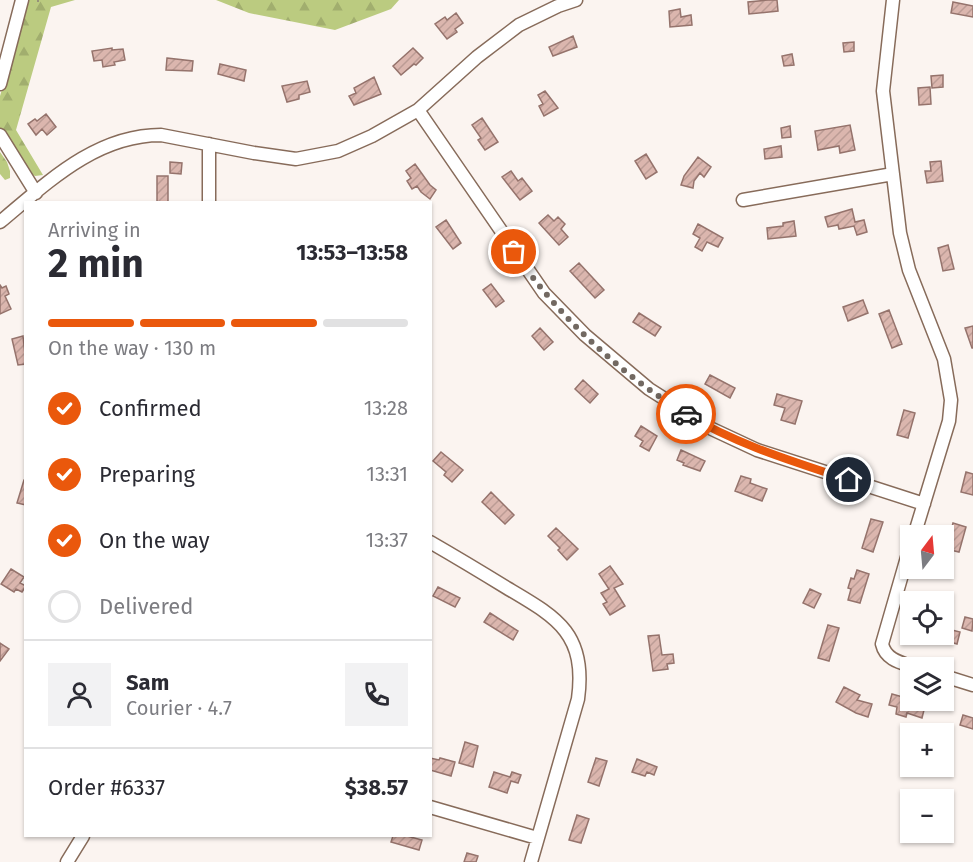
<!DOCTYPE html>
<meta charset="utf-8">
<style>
:root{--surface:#fff;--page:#f2f2f3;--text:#2b2b33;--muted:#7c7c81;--line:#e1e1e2;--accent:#ea580c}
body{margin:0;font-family:"Fira Sans",sans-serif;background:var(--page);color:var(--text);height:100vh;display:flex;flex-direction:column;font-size:22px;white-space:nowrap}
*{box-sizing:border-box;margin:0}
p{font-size:20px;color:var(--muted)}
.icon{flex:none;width:33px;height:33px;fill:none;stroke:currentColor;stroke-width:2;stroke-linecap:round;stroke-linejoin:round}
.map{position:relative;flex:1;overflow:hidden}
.details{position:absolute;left:24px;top:201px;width:408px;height:636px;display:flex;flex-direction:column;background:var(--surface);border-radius:0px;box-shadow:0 2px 4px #0004}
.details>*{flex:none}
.needle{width:39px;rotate:16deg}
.tools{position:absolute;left:900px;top:525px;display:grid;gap:12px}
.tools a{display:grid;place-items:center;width:54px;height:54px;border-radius:0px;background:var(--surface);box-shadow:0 2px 4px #0004;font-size:30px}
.pin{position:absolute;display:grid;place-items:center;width:51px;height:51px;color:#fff;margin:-26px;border:3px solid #fff;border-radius:50%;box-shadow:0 2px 6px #0007}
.courier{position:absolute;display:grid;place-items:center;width:60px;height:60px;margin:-30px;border:4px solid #ea580c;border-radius:50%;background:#fff;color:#222;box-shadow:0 2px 8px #0007}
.headline em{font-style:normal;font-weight:700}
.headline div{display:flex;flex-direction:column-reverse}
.headline{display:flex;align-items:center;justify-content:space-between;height:102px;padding:0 24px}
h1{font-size:39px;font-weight:700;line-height:45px}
.bar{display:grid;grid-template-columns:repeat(4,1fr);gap:9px 6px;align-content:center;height:72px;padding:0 24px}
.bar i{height:8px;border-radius:4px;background:var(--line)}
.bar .on{background:var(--accent)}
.bar p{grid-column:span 4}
.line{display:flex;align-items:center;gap:15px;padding:0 24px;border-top:2px solid var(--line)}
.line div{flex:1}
.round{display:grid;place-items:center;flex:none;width:63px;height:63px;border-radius:0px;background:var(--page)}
ol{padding:0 24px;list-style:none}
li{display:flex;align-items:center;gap:18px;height:66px}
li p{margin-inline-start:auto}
li .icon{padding:6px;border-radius:50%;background:var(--accent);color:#fff;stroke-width:4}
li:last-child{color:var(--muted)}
li i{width:33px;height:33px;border:3px solid var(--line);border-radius:50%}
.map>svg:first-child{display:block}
</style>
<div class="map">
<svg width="973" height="862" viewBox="0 0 973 862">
<defs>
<pattern id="forest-firs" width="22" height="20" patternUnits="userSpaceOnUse" patternTransform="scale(1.5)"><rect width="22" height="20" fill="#bbcb80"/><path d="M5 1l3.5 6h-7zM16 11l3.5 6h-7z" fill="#a1ae6e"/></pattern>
<pattern id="building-hatch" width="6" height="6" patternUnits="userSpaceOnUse" patternTransform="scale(1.5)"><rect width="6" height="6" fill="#dbb6ae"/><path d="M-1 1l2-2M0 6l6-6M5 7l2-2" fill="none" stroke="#bc9c95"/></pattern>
</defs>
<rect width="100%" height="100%" fill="#fbf4f0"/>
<!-- forest -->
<path fill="url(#forest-firs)" d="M29,0H75L51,7L16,130L43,175L35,176L28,172L0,129V96Z
M216,0H399L391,9L335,30L249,13Z
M0,152L7,162L10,171V178L5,180L0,174Z"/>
<!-- building -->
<path fill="url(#building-hatch)" stroke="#95736c" stroke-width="1.5" d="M768,0H777L778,11L749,14L748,2Z
M953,2L973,6V17L951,13Z
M680,9L681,17L691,15L692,25L670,27L669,11Z
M456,13L463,23L455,29L457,32L447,39L435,24L445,17L447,20Z
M573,36L577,47L553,56L549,47Z
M854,42V51L844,52L843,43Z
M112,48V50L123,49L125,60L114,62L115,65L103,67L102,60L94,61L92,51Z
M413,48L423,58L416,65L414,64L401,75L393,66Z
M792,54L794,65L784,66L782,56Z
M167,58L193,61L192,71L166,70Z
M220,64L246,70L244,81L218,74Z
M943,75V87L932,88L931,76Z
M374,77L381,94L354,105L349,96L356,93L354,88Z
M307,81L310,92L299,95V99L287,102L282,86Z
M930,87L931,104L919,105L918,88Z
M545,91L558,108L544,116L539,106L543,104L538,95Z
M46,114L56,127L47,135L42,129L36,135L28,124L35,119L37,121Z
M482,118L498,142L485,150L478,140L481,138L472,125Z
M850,125L855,150L840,153L839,146L818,150L815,131Z
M790,126L791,137L782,138L781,128Z
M781,146L782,157L765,159L764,149Z
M646,154L657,172L646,179L635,161Z
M698,157L711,167L704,177L700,173L694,181L693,188L681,185L684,176Z
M941,161L943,181L927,183L925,171H931L930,162Z
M170,162L182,163L181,174L170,173Z
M415,164L430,185L436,190L430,199L421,192L417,186L412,189L407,181L411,178L406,171Z
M511,171L518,181L522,178L532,191L520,200L502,177Z
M157,176H168V202H157Z
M852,209L855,222L864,220L867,232L857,235L854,226L839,229L838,225L828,227L825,217Z
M548,215L554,221L558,217L565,224L561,229L568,237L559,245L539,223Z
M446,220L461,243L453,249L436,227Z
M794,221L796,236L768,239L767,228L783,226V223Z
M698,224L723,238L718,247L707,242L702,251L695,247L700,238L693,234Z
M948,245L954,269L943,271L938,248Z
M579,263L604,290L595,298L570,271Z
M491,284L504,301L496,307L483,290Z
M0,285L2,288L6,286L9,294L5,296L11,309L0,314Z
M863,300L868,313L848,321L843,307Z
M889,310L902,344L892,348L879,314Z
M639,313L661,327L655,336L633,322Z
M973,326V348H972L965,328Z
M540,328L553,342L544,350L532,336Z
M23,336L26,364L18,365L12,339Z
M710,375L735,388L730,398L705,384Z
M583,380L598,394L590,403L575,389Z
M777,394L802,401L795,424L781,420L785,408L774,405Z
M904,410L915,413L908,438L897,435Z
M641,426L657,436L649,451L640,446L643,441L635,436Z
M681,450L705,461L700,471L683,465L684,463L677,460Z
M441,452L463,470L452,482L444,475L446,472L433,461Z
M966,472L973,474V495L961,492Z
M741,476L751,479L750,483L767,489L762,501L735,491Z
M24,480H26V505L17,503Z
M491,492L514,515L505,524L482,502Z
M871,519L883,522L873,552L862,548Z
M953,523L966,527L959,552L946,549Z
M556,528L578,549L567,560L558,550L560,548L548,536Z
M610,566L623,584L614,588L625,606L610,615L603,604L607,602L601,593L609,589L599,574Z
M11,569L24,577L20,583L26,586L22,592L16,589L14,592L1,584Z
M857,570L869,574L860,603L848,600L851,589L848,588L851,578L854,579Z
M438,587L460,598L455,607L433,596Z
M810,589L821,594L814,608L803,603Z
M490,613L518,631L513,640L484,622Z
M965,617L973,619L972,631L962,628Z
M828,625L839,628L829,661L818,658Z
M944,628L960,632L957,644L944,640Z
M659,635L662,655L673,654L674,663L667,664L668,669L653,671L648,636Z
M0,643L9,649L0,661Z
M844,687L860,695L857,700L872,704L868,717L856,713L836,702Z
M892,694L910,699L909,702L925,706L922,718L907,713L906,717L896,714L897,707L889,705Z
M963,715L973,718V729L960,725Z
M465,742L478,746L473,767L459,763Z
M430,758L439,760L440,758L455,762L451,776L430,770Z
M596,758L607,761L599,786L588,782Z
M637,759L657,767L654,775L647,772L645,776L632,772Z
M494,772L510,777L512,772L521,775L518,783L511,781L507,793L489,787Z
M577,815L589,819L581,843L569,840Z
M393,836H407L422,840L419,850L391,842Z
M467,853L478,856L476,862H464Z"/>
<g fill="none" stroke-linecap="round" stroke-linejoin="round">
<!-- minor casing -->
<g stroke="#876b5a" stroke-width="15">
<path id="minor" d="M893,0L883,91L900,233L909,270L944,359L951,400L949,421L914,536
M0,84L22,0
M418,110L544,293L585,335L649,389L712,429L757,450L924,504
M0,135L36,193
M743,200L893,174
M209,202V144
M0,222C48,182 96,135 161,135L254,153L296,159L338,151L372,136L418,110L477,57L519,25L558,6L576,0
M430,542C456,557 481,572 507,588C556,617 587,633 578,699L531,862
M910,547L882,644C886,661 903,663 917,668
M944,676L973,685
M430,807L537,838
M67,862L83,836"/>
</g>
<!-- path -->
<path stroke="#887e78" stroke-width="1.5" stroke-dasharray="6 3" stroke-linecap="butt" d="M38,0V2"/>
<!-- minor -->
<use href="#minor" stroke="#fff" stroke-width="12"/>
</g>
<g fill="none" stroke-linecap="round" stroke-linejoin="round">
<!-- done -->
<path stroke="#726962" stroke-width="6" stroke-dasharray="0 10.8" d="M514,252C559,317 619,373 686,414"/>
<!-- route -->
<path stroke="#ea580c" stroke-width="8" d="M686,414C738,445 792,461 849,480"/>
</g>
</svg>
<div class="tools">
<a><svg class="needle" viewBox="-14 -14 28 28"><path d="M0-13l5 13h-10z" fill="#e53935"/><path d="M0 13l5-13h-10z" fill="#7c7c81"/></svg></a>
<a><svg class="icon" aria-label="locate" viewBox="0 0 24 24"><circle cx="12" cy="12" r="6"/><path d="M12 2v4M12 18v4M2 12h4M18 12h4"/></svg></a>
<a><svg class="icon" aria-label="layers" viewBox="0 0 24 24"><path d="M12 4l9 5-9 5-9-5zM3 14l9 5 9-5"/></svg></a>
<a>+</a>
<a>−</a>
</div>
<div class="pin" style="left:514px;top:252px;background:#ea580c"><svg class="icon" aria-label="bag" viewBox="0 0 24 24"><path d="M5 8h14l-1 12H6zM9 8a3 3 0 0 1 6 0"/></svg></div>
<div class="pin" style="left:849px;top:480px;background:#1f2937"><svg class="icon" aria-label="home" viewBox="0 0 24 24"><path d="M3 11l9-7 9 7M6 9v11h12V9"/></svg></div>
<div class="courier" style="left:686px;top:414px"><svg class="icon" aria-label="car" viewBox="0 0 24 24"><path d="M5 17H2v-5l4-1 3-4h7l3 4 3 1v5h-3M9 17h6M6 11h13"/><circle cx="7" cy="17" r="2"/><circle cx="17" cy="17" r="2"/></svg></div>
<section class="details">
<div class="headline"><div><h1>2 min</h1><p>Arriving in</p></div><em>13:53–13:58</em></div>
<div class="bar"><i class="on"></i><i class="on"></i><i class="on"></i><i></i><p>On the way · 130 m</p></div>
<ol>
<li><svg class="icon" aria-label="check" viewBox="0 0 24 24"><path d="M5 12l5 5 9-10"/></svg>Confirmed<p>13:28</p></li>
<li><svg class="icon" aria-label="check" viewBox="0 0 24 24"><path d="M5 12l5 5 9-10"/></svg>Preparing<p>13:31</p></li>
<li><svg class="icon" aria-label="check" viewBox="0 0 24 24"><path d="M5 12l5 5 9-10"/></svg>On the way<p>13:37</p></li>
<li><i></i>Delivered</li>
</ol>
<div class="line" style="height:108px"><a class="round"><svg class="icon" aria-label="person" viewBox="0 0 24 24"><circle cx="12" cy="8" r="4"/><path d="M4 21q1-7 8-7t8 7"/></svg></a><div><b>Sam</b><p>Courier · 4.7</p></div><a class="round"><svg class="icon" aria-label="phone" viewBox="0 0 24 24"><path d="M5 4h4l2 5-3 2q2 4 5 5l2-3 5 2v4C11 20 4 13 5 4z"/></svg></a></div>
<div class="line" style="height:78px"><div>Order #6337</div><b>$38.57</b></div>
</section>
</div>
